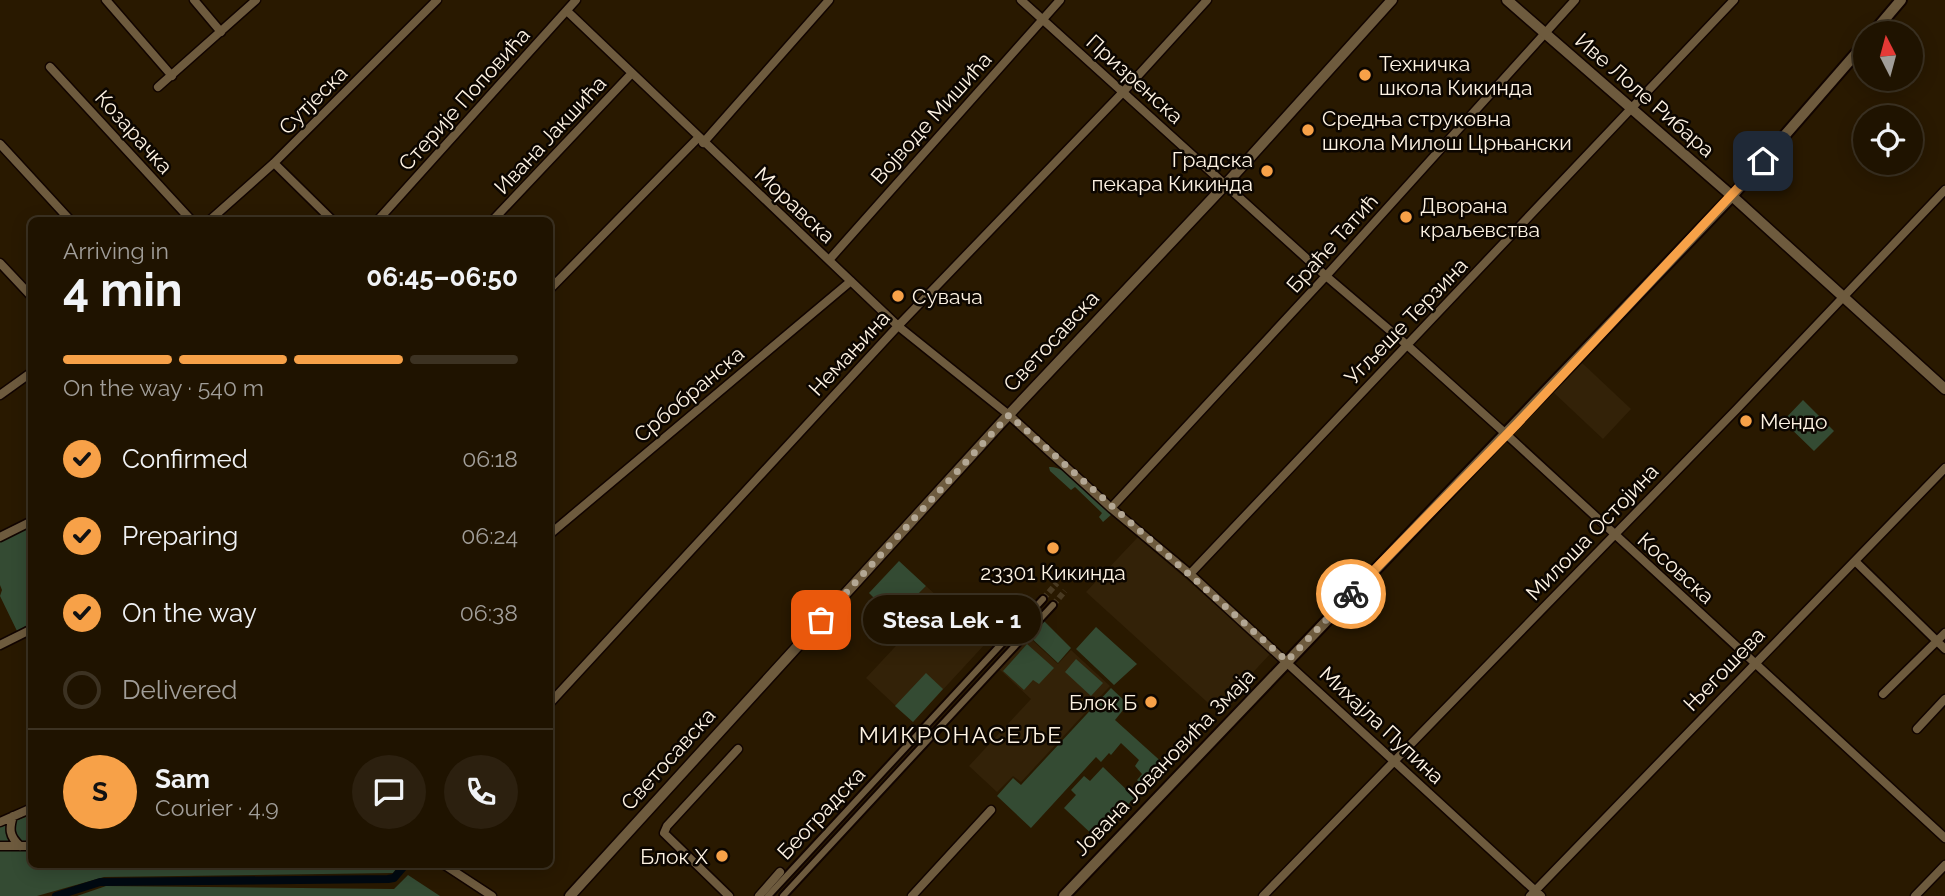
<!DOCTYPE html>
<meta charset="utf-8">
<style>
:root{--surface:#1f1300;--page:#2c200f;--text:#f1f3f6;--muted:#a19e99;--line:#3c3222;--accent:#f7a148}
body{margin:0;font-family:Raleway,sans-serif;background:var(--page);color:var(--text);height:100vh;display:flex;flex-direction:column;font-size:26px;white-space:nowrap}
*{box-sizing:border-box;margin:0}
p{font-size:23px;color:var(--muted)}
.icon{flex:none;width:38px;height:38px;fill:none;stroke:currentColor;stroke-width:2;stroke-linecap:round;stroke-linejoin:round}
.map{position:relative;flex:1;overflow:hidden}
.sheet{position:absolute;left:28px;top:217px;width:525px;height:651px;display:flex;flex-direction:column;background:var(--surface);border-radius:10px;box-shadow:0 4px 18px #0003,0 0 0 2px var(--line)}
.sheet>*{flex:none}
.needle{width:46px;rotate:354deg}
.buttons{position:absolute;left:1853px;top:21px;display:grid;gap:14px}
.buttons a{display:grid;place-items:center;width:70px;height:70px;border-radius:50%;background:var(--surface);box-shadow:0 4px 18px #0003,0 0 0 2px var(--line);font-size:35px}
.pin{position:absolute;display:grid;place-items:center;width:60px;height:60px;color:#fff;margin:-30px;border-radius:14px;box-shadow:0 4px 10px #0006}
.courier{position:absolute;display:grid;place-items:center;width:70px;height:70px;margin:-35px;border:5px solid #f7a148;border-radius:50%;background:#fff;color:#222;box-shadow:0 2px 9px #0007}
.bubble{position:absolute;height:49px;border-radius:24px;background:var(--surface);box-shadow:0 4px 18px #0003,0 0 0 2px var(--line);font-size:23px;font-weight:700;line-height:49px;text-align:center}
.headline em{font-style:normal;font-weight:700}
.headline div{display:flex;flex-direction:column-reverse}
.headline{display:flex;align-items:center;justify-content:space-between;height:119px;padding:0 35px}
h1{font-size:46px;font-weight:700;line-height:52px}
.bar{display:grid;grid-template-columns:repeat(4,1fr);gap:10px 7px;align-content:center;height:84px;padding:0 35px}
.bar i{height:9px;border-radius:5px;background:var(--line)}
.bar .on{background:var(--accent)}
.bar p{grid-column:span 4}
.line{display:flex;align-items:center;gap:18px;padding:0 35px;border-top:2px solid var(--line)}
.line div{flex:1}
.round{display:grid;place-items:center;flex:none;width:74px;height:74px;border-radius:37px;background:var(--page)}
ol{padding:0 35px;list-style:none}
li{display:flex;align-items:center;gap:21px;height:77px}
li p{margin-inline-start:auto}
li .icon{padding:7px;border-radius:50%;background:var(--accent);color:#111;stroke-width:4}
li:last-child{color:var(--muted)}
li i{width:38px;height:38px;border:4px solid var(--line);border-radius:50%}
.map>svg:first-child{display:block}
</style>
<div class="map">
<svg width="1945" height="896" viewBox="0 0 1945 896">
<rect width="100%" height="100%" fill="#291900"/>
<!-- built -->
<path fill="#332208" d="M1580,361L1631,409L1603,439L1552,391Z
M1138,537L1271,653L1217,711L1086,592Z
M926,586L987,642L913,722L866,678L907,634L893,621Z
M1027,639L1030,642L1032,640L1058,664L1071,650L1110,686L1021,782L1013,776L997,792L969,766L1031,699L999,669Z"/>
<!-- green -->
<path fill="#344b33" d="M1803,400L1834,431L1814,451L1783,421Z
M1049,467C1068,465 1097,500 1112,514L1103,522L1099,517L1102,513L1075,487L1071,490L1050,471Z
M31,526V623L17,631L0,596L2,590L0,585V542Z
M899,561L926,586L894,618L869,593Z
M1041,618L1071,648L1058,663L1027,634Z
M1096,627L1137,664L1114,685L1076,649Z
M1027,644L1054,668L1039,684L1033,680L1024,690L1003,671Z
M1076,659L1103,683L1091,696L1065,672Z
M926,673L943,689L913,722L895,706Z
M1111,688L1128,704L1115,720L1165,765L1144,788L1137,780L1142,774L1135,766L1139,760L1121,743L1111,755L1109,753L1101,762L1096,757L1031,828L997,796L1013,778L1021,785Z
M1103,767L1131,794L1137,789L1140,792L1096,838L1064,808L1076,795L1071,790L1084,776L1090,781Z
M31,815L32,864L399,865L393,873L104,877L37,896H0V827Z
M408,875L440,896H77L106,886L394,889Z"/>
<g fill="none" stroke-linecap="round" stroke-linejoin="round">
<!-- canal -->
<path stroke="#000911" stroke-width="8" d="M56,896L100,882L388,879L394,878L406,864"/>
<!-- pedestrian-tunnel -->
<path stroke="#493a22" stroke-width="6" stroke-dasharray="6 3" stroke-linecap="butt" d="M1043,599L1057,583
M1053,605L1065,591"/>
<!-- pedestrian casing -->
<g stroke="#110400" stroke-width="10">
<path id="pedestrian" d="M768,896L1043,599
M783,896L1053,605"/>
</g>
<!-- minor casing -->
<g stroke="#110400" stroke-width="11">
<path id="minor" d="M106,0L172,76
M194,0L221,32
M1021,0L1326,276L1407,345L1506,434L1945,838
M567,11L898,326L1009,415L1111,508L1190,574L1541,896
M50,67L191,220
M158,87L256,0
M703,143L829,0
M0,144L70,220
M274,163L332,220
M210,220L274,163L437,0
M378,220L576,0
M493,220L632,73
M829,260L1060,0
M0,263L32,297
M550,289L698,138
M0,395L32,372
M1111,508L1326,276L1575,0
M550,534L851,281
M0,537L32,521
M1855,561L1945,649
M1190,574L1734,0
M0,645L32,629
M1883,694L1945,633
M550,703L898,326L1124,91L1207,0
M1917,729L1945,699
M13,816C9,829 9,836 20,846
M0,822L32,808
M0,846H32
M443,864L492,896
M729,896L664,833L667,826L738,749
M759,896L780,872
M912,896L991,810
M1263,896L1736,410L1945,190
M1530,896L1945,468
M1915,896L1945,865"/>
</g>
<!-- tertiary casing -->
<g stroke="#110400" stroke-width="13">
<path id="tertiary" d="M1507,0L1732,196L1945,389
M570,896L1001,423L1226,184L1392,0"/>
</g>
<!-- secondary casing -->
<g stroke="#110400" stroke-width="14">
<path id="secondary" d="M1873,33L1901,0
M1064,896L1732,196L1866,42"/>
</g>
<!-- pedestrian -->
<use href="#pedestrian" stroke="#6e5b3e" stroke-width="6"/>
<!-- minor -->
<use href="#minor" stroke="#6e5b3e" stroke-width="8"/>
<!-- tertiary -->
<use href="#tertiary" stroke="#6e5b3e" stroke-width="10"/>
<!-- secondary -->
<use href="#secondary" stroke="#6e5b3e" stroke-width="10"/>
</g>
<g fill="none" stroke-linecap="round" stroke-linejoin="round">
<!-- done -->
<path stroke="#b3a794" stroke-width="7" stroke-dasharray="0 12.6" d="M821,620L1009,415L1287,661L1351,594"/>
<!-- route -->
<path stroke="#f7a148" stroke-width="9" d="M1351,594L1517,424L1763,161"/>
</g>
<!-- markers -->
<g fill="#f7a148" stroke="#0c0600" stroke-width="2.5">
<circle cx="1365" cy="75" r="7"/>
<circle cx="1308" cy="130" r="7"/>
<circle cx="1267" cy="171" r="7"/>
<circle cx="1406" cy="217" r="7"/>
<circle cx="898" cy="296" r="7"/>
<circle cx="1746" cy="421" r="7"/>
<circle cx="1053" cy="548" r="7"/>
<circle cx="1151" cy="702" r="7"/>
<circle cx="722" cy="856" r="7"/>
</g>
<g text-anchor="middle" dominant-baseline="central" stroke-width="5" stroke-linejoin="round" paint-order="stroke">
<!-- poi labels -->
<g font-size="21" fill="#fef3e3" stroke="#0c0600" text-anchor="start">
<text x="1379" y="63">Техничка<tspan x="1379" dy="24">школа Кикинда</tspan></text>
<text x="1322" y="118">Средња струковна<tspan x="1322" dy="24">школа Милош Црњански</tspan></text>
<text x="1253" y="159" text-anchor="end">Градска<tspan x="1253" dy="24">пекара Кикинда</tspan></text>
<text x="1420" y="205">Дворана<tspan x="1420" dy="24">краљевства</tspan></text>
<text x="912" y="296">Сувача</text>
<text x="1760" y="421">Мендо</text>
<text x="1053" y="572" text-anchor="middle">23301 Кикинда</text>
<text x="1137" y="702" text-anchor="end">Блок Б</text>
<text x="708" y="856" text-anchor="end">Блок Х</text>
</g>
<!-- street labels -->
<g font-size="21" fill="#fef3e3" stroke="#0c0600">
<text transform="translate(1135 79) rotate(42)">Призренска</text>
<text transform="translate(1645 95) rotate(41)">Иве Лоле Рибара</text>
<text transform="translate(464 99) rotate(-48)">Стерије Поповића</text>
<text transform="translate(313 100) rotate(-45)">Сутјеска</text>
<text transform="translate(931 118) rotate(-48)">Војводе Мишића</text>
<text transform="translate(134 132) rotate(48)">Козарачка</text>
<text transform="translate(550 135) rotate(-47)">Ивана Јакшића</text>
<text transform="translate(795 205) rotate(43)">Моравска</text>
<text transform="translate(1332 243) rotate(-48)">Браће Татић</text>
<text transform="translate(1406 321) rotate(-46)">Угљеше Терзина</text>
<text transform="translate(1051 341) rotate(-47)">Светосавска</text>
<text transform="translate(849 353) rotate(-47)">Немањина</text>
<text transform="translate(689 394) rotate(-40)">Србобранска</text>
<text transform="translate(1592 532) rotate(-46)">Милоша Остојина</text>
<text transform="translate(1676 568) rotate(42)">Косовска</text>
<text transform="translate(1724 669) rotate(-46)">Његошева</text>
<text transform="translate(1382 725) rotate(43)">Михајла Пупина</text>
<text transform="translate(668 759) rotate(-48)">Светосавска</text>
<text transform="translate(1164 762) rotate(-46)">Јована Јовановића Змаја</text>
<text transform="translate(821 813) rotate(-47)">Београдска</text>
</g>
<!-- neighbourhood labels -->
<g font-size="23" letter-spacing="2" fill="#fef3e3" stroke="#0c0600">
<text x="961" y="734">МИКРОНАСЕЉЕ</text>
</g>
</g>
</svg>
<div class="buttons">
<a><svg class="needle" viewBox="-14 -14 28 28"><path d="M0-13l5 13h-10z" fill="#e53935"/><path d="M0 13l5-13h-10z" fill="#a19e99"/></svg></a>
<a><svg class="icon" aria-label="locate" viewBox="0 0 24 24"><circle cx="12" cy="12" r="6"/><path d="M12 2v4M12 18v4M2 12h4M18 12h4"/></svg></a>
</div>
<div class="pin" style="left:821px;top:620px;background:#ea580c"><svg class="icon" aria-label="bag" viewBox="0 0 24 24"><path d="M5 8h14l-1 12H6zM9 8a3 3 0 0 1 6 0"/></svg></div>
<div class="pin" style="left:1763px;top:161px;background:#1f2937"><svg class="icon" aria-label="home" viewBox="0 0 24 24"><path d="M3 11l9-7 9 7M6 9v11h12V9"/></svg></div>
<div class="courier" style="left:1351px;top:594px"><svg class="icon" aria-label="bike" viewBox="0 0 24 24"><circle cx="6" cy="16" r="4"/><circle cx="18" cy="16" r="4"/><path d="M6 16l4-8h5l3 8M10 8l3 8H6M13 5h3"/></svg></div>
<div class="bubble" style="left:863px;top:595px;width:178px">Stesa Lek - 1</div>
<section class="sheet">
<div class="headline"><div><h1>4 min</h1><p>Arriving in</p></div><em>06:45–06:50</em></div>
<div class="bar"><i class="on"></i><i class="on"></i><i class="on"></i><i></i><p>On the way · 540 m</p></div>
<ol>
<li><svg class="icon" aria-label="check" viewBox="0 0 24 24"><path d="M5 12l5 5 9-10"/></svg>Confirmed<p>06:18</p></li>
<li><svg class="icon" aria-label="check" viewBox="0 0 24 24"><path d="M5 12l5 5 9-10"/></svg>Preparing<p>06:24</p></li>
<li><svg class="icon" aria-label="check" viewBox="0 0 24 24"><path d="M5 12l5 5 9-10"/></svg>On the way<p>06:38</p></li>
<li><i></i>Delivered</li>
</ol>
<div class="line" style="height:126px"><b class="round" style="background:var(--accent);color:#111">S</b><div><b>Sam</b><p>Courier · 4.9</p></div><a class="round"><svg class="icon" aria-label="chat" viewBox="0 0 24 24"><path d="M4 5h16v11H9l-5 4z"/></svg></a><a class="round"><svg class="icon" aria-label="phone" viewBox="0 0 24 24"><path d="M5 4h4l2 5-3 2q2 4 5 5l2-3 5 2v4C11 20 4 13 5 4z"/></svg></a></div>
</section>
</div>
